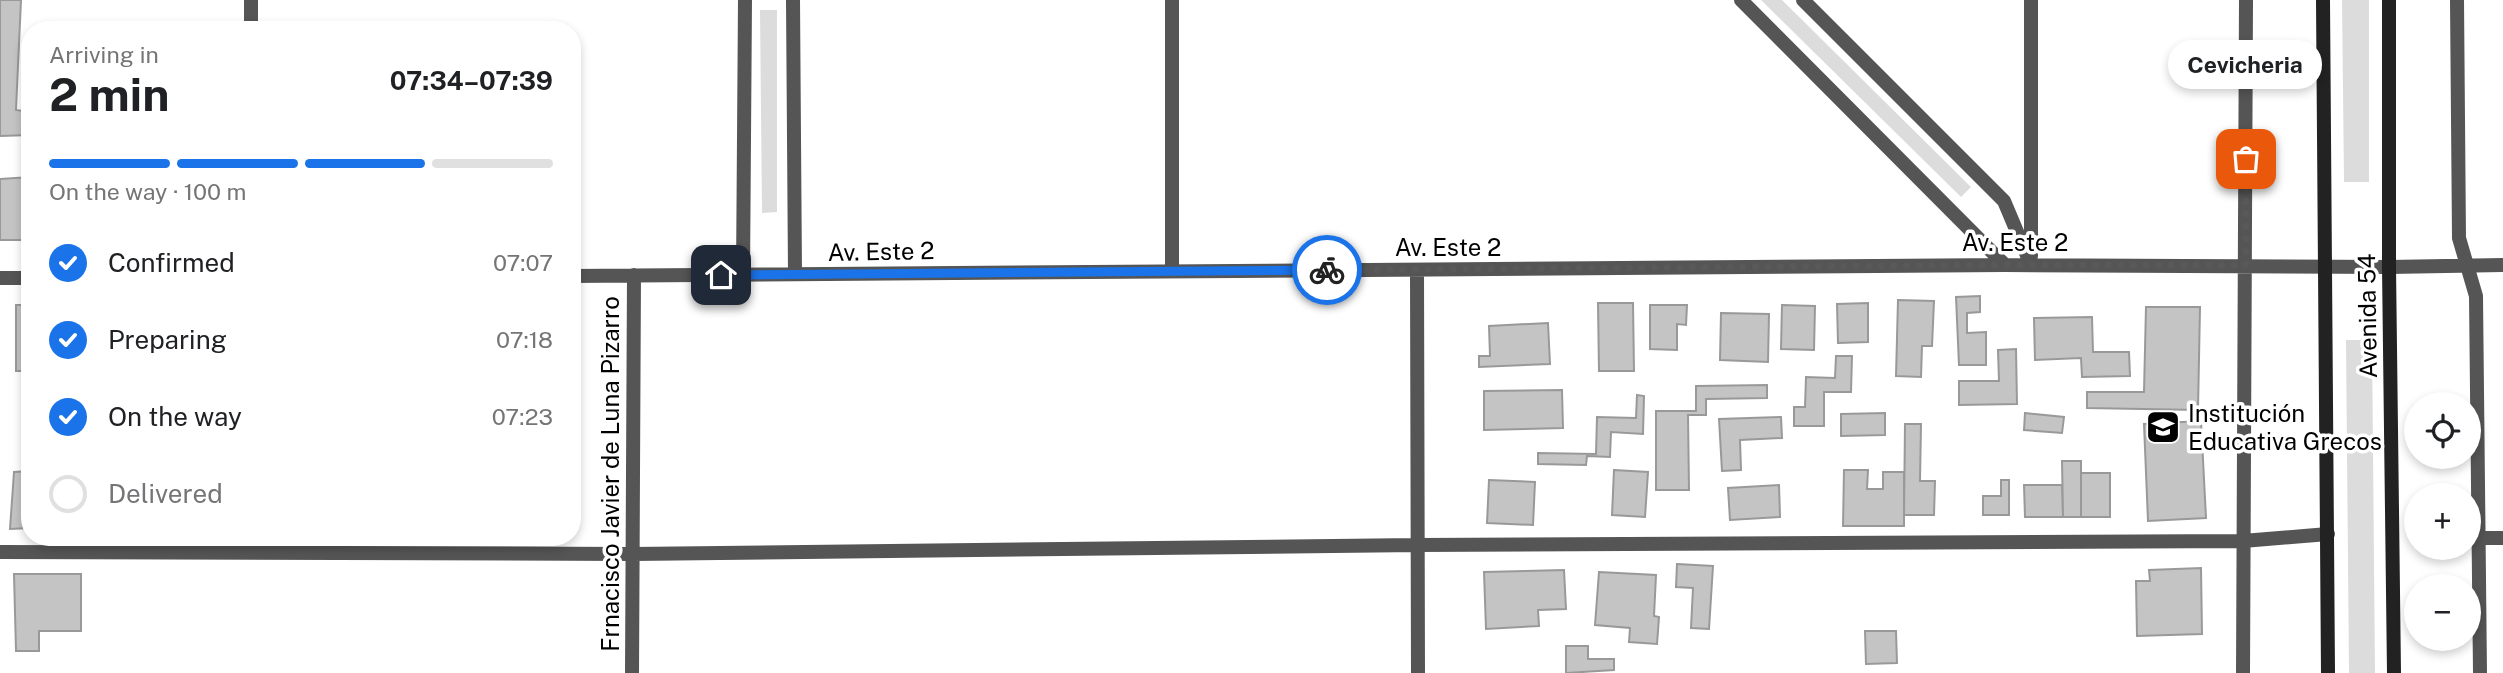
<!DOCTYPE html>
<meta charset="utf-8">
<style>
:root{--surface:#fff;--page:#f6f6f6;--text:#202124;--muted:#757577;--line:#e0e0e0;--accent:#1a73e8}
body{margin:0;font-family:"Public Sans",sans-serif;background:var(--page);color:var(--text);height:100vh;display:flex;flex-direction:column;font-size:26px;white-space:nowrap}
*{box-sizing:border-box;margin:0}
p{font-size:23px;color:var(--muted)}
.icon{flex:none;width:38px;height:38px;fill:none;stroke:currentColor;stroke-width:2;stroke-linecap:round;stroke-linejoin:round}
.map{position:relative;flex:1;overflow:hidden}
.sheet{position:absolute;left:21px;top:21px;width:560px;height:525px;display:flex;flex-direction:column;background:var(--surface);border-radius:28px;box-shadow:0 4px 10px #0003}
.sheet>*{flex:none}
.controls{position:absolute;left:2404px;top:392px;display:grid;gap:14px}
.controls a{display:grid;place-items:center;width:77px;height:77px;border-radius:50%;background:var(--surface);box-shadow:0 4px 10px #0003;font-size:35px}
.pin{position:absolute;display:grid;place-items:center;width:60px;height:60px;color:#fff;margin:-30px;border-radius:14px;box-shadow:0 4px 10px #0006}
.courier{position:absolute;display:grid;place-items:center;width:70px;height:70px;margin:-35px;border:5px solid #1a73e8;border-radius:50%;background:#fff;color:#222;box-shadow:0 2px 9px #0007}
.bubble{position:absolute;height:49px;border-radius:24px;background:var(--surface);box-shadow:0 4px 10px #0003;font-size:23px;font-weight:700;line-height:49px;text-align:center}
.head em{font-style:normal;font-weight:700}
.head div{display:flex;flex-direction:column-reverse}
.head{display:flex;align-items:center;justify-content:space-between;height:119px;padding:0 28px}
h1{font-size:46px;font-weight:700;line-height:52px}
.bar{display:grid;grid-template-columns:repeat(4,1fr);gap:10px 7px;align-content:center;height:84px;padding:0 28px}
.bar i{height:9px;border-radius:5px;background:var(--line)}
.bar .selected{background:var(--accent)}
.bar p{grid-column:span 4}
ol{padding:0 28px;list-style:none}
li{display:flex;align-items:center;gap:21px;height:77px}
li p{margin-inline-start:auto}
li .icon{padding:7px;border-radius:50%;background:var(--accent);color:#fff;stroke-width:4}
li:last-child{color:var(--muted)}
li i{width:38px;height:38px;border:4px solid var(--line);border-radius:50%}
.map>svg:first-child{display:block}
</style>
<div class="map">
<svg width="2503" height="673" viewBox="0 0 2503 673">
<rect width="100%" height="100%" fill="#fff"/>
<!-- green -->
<path fill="#dcdcdc" d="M1761,0H1782L1971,187L1961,197Z
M2342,0H2369V182H2344Z
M760,10H777V212L762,213Z
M2346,340H2372L2375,673H2349Z"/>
<!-- building -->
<path fill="#c4c4c4" stroke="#999" stroke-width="2" d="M0,0H21L16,110L30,112V135L0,136Z
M30,177V240H0V179Z
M1980,296V312L1967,313V333L1986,332V365H1959L1956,297Z
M1898,300L1934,301L1932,346H1922L1921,377L1896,376Z
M1598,303H1633L1634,371H1599Z
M1868,303V342L1838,343L1837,304Z
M16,305H30V371H16Z
M1650,305H1687L1686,325L1677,324V350L1650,349Z
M1782,305L1815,306L1814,350L1781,349Z
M2146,307H2200L2198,410L2087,408V392H2144Z
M1721,313L1769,314L1768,362L1720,360Z
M2092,317L2093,352H2129L2130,376L2082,377L2081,358L2035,360L2034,318Z
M1548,323L1550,364L1479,367V356H1490L1489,326Z
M2016,349L2017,404L1959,405V381H1999L1998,350Z
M1836,356H1852L1851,392H1824V426H1794V407H1805L1806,377L1835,378Z
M1767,385V398L1706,399V415H1688L1689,490H1656V411H1696V386Z
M1562,390L1563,428L1484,430V391Z
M1637,395L1644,396L1643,434L1611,432L1610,457L1587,456L1586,465L1538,464V453L1596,454L1597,417L1636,418Z
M1885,413V435L1841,436V414Z
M2025,413L2064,417L2062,433L2024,430Z
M1781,417L1782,438L1740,440L1741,470L1722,471L1719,419Z
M2201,421L2206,518L2148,521L2144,424Z
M1905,424H1921L1920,481H1935L1934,515H1904Z
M2062,461H2081V517H2063Z
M1614,470L1648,472L1645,517L1612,515Z
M1844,470H1868L1867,489H1883V472H1904V526H1843Z
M30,471V528L10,529L14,472Z
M2081,473H2110V517H2081Z
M1489,480L1535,482L1533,525L1487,523Z
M2001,480H2009V515H1983V496H2001Z
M1779,485L1780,517L1730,520L1728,488Z
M2024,485H2062L2063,517H2025Z
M1677,564L1713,566L1709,629L1691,628L1693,588L1676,587Z
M2201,568L2202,634L2137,636L2136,581H2150L2149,570Z
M1564,570L1566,609L1538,610L1539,626L1486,629L1484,572Z
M1599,572L1656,575L1654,616L1659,617L1657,644L1629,642L1630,628L1595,625Z
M14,574H81V631H39V651H16Z
M1865,631H1896L1897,663L1866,664Z
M1566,646H1588V659H1614V670L1566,673Z"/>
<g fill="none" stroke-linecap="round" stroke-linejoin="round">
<!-- lane -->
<path stroke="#555" stroke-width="14" d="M1172,0V270
M251,30V0"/>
<!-- street -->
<path stroke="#555" stroke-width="14" d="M793,0L795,274
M1741,0L2005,265
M1803,0L2004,201L2031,265
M2031,0V256
M2457,0L2459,238L2476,296L2480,673
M1417,271L1418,673
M572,276L2005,265L2389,267L2503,265
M743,276L745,0
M0,278H30
M2478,538H2503
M0,552L633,554L1417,545L2243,541L2328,534
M632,673L634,275
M2243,673L2246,0"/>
<!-- secondary -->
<path stroke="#222" stroke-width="14" d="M2323,0L2328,673
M2389,0V267L2394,673"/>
</g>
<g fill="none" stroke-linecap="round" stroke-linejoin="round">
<!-- done -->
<path stroke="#595959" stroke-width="7" stroke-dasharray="0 12.6" d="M1327,270L2005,265H2246V159"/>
<!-- route -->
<path stroke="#1a73e8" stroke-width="9" d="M721,275L1327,270"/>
</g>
<!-- icons -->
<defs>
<g id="school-square" transform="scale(1.75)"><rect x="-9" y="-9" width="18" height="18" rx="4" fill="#000" stroke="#fff"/><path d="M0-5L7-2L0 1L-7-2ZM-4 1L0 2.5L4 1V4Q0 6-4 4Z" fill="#fff"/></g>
</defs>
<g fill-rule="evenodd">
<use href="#school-square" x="2163" y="427"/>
</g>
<g text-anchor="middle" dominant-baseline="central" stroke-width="7" stroke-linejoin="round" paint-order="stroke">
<!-- street labels -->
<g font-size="24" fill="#000" stroke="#fff">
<text x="2015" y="242">Av. Este 2</text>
<text x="1448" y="247">Av. Este 2</text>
<text transform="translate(881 251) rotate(-1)">Av. Este 2</text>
<text transform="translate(2367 316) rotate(-91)">Avenida 54</text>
<text transform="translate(610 474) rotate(-90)">Frnacisco Javier de Luna Pizarro</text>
</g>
<!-- poi labels -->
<g font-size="24" fill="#000" stroke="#fff" text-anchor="start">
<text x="2188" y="413">Institución<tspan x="2188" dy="28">Educativa Grecos</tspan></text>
</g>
</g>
</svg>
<div class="controls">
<a><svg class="icon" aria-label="locate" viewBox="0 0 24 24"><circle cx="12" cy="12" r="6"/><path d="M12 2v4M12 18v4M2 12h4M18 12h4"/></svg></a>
<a>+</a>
<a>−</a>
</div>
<div class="pin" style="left:2246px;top:159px;background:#ea580c"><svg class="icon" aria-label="bag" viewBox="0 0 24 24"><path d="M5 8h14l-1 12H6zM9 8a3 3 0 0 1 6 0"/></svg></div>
<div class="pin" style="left:721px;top:275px;background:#1f2937"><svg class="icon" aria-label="home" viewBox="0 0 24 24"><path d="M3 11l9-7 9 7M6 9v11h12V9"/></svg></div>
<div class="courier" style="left:1327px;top:270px"><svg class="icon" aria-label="bike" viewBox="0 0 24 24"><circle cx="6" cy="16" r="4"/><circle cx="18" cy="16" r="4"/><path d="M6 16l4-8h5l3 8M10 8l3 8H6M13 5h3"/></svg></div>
<div class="bubble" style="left:2168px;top:40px;width:154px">Cevicheria</div>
<section class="sheet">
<div class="head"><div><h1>2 min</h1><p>Arriving in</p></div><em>07:34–07:39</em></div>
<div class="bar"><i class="selected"></i><i class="selected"></i><i class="selected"></i><i></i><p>On the way · 100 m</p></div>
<ol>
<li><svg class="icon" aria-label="check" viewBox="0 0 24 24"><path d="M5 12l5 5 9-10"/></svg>Confirmed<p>07:07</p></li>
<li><svg class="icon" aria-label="check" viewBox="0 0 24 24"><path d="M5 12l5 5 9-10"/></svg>Preparing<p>07:18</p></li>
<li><svg class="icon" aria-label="check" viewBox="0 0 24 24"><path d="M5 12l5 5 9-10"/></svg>On the way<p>07:23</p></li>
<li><i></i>Delivered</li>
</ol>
</section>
</div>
